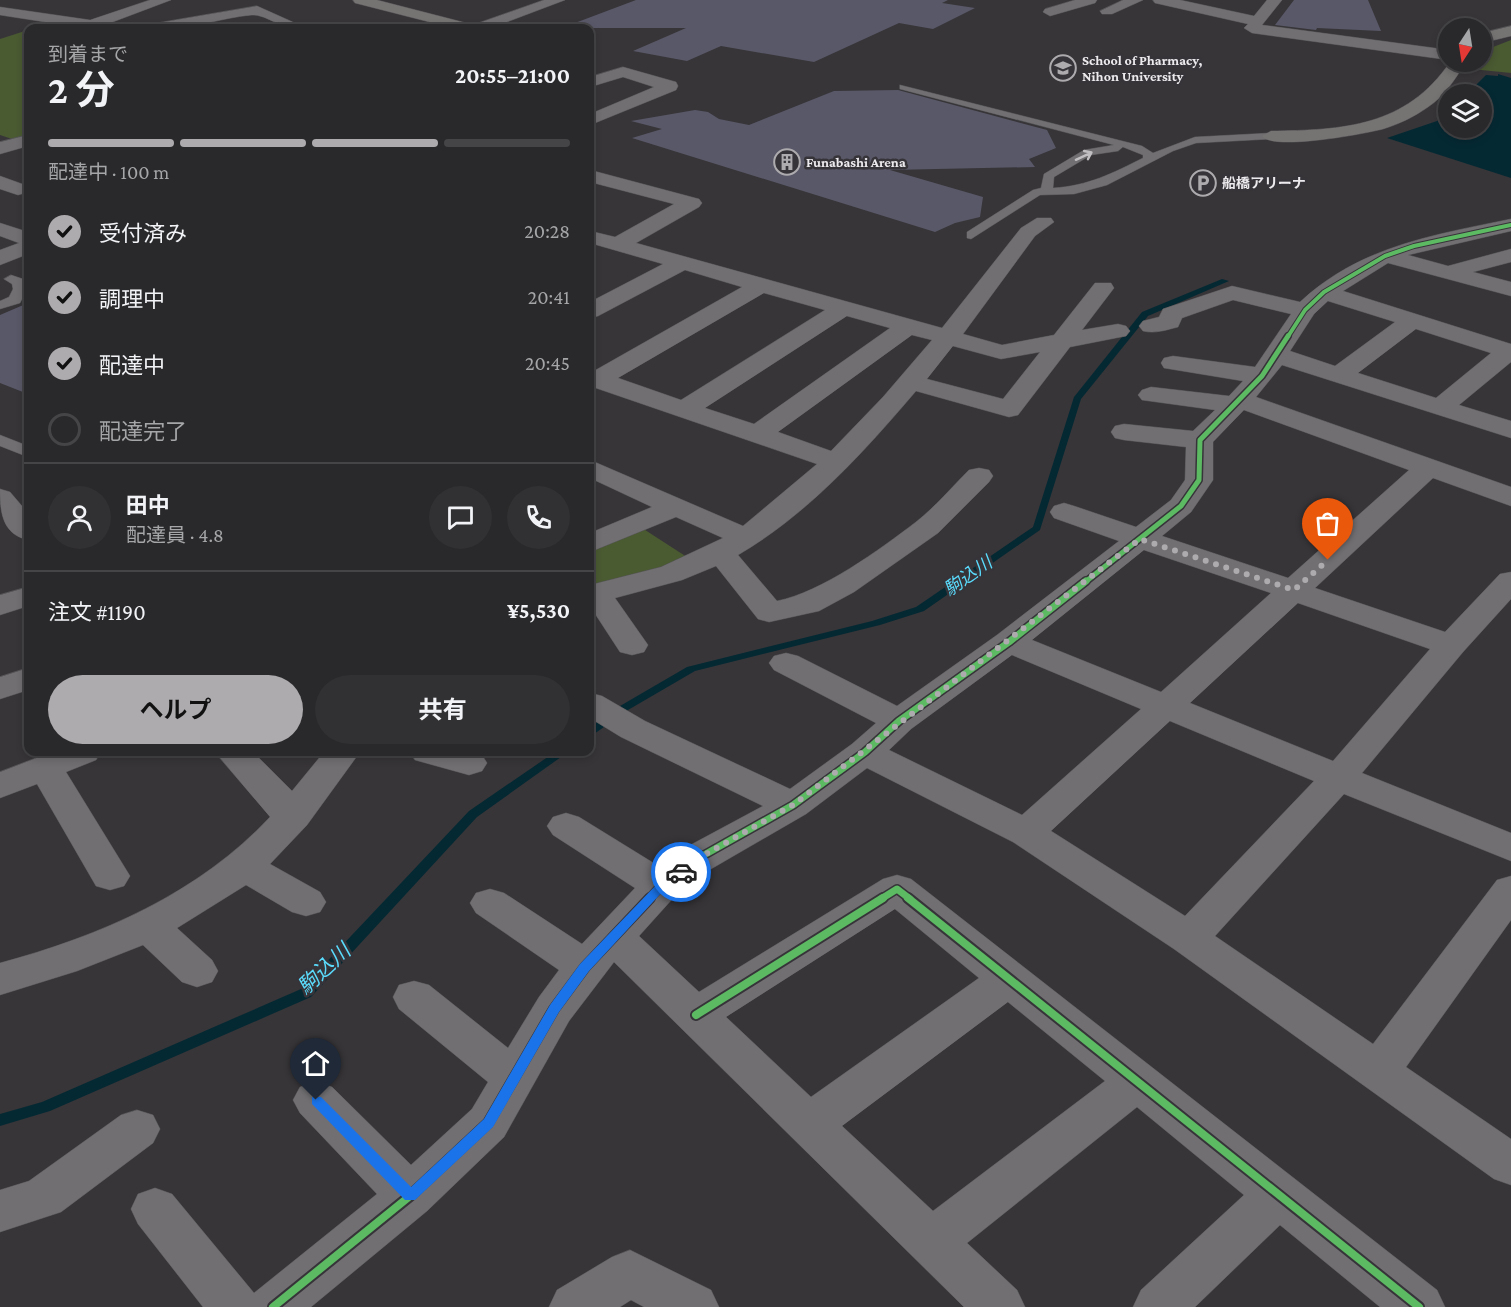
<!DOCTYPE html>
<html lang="ja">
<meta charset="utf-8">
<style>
:root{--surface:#29282a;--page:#313032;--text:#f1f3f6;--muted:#a5a6a8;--line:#454447;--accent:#adabae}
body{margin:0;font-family:"Crimson Pro","Noto Sans JP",serif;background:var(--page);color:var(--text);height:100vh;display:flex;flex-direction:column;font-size:22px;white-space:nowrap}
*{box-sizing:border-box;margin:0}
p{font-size:20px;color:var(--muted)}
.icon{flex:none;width:33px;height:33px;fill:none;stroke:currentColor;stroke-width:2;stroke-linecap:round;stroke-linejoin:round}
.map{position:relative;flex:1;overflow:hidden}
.panel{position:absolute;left:24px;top:24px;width:570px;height:732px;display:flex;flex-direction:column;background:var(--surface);border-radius:12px;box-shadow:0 3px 9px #0003,0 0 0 2px var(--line)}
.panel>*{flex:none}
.needle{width:39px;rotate:192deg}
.buttons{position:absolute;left:1438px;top:18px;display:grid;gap:12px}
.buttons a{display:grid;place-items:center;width:54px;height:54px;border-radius:50%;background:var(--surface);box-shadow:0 3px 9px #0003,0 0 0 2px var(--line);font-size:30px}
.pin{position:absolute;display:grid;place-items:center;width:51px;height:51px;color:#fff;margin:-62px -26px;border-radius:50% 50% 50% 0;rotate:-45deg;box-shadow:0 0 6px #0007}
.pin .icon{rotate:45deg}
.courier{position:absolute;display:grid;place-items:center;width:60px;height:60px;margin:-30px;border:4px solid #1a73e8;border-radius:50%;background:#fff;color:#222;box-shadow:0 2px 8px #0007}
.summary em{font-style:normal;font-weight:700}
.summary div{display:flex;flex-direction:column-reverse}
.summary{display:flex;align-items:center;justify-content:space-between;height:102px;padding:0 24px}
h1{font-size:39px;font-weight:700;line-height:45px}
.bar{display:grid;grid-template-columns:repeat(4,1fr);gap:9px 6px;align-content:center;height:72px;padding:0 24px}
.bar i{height:8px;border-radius:4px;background:var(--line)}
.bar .active{background:var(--accent)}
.bar p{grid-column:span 4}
.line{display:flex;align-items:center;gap:15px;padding:0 24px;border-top:2px solid var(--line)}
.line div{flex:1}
.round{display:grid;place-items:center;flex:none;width:63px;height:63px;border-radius:32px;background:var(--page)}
ol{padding:0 24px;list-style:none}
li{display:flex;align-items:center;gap:18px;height:66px}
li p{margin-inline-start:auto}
li .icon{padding:6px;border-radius:50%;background:var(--accent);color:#111;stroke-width:4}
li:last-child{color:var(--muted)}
li i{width:33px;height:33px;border:3px solid var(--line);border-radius:50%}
.button{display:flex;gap:12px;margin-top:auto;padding:12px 24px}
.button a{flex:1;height:69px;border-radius:36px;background:var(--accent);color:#111;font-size:24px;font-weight:700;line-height:69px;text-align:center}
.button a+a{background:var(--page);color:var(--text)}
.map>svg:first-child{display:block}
</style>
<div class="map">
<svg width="1511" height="1307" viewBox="0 0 1511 1307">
<rect width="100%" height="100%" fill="#373538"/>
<!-- green -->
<path fill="#4a5a31" d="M28,30V137L15,140L0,135V39Z
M1511,40V73L1471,69L1477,62H1482V56L1488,49Z
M642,528L690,559L598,586H590V550Z"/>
<!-- water -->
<path fill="#052933" d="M1498,74L1511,78V178L1387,138L1437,121L1449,111V128H1482V94H1467L1486,75L1498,76Z"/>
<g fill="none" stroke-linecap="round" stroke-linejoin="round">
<!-- stream -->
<path fill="#052933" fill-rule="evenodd" d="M1222,279L1229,281L1148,316L1081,399L1040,530L924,611L880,625L695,671L628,710L594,734L590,735V727L620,706L687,667L872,621L916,607L1033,527L1074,397L1142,312Z
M555,752H568L477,817L311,997L50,1111L0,1126V1114L42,1102L301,989L469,811Z"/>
</g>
<!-- building -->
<path fill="#595868" d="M636,0H948L942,3L975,8L933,29L899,23L814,62L721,46L687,61L633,51L686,28H567V26Z
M1294,0H1368L1381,31L1317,28L1316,30L1275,25Z
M898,90L1047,130L1056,148L1029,159L1035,167L890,170L983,197L980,217L955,223L935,232L632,138L662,129L631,121L695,110L708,112L719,119L749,125L834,91Z
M28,303V394L0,383V315Z"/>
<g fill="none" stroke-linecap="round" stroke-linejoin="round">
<!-- lane casing -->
<g stroke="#545355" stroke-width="1">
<path id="lane" d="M900,85L1142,146L1153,153L1195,137L1271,133L1276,136L1271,139L1196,143L1173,151L1107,185L1074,194L1040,195L971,239L967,238V232L1033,190L1041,188L1044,174L1084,150L1114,145L900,89ZM1123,147L1143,155V158C1113,173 1088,186 1053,188L1054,177L1091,155L1118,151Z
M11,275L23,279L27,289L20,303L0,309V301L9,297L13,289L12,284L4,279Z
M0,435L28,446V457L0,446Z"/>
</g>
<!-- street casing -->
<g stroke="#545355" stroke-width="1">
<path id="street" d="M150,0H171L110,23L117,28H84L0,15V7L90,20Z
M544,0H565L491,28H470L473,25Z
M1075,0H1097L1095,3L1050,16L1043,12L1045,9Z
M1123,0H1143L1112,14H1102L1100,11Z
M1153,0H1180L1254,16L1267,0H1282L1262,25L1449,50V60L1252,33L1244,28L1248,24L1155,3Z
M257,6L306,28C281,31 267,14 252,15C218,18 185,32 150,28L158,23Z
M623,67L676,82L678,86L676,90L590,125V114L654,87L623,77L590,87V77Z
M28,135V146L0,154V142Z
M590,170L699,199L702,203L699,207L636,243L942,328L1021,228L1037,218H1051L1054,222L1035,236L963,334L1002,345L1054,335L1095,283H1111L1114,288L1082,330L1118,324L1126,326L1130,331L1126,336L1070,347L1018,415L1009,417L916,391C864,452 808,514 738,555L777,601C822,592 879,550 916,522C935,507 952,487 969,470L979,468L989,470L993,476L989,482L938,533L854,592L819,611L769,622L758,619L716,566L682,580L615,598L648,645L644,652L632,655L620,652L590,606V585L661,567L723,538L676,517L590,552V533L652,507L590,478V460L743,526L817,464L590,386V370L594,371L742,287L685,270L598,316L590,318V302L663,264L590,243V231L615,237L674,204L590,182ZM764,293L825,310L681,400L618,378ZM847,316L890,328L754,424L705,408ZM912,335L932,340L883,397L831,451L778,432ZM953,346L1001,359L1040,352L1003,399L927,379Z
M0,176L25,185L28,189L25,193L18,195L0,189Z
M1511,219V231L1408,255L1448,266L1511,249V262L1473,272L1511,282V296L1388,263L1343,291L1511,344V362L1459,405L1511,421V438L1282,365L1256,397L1511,487V506L1433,478L1315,588L1445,632L1500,574L1511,572V599L1463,652L1362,773L1511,833V861L1344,794L1215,936L1373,1044L1497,880L1511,876V920L1406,1067L1511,1139V1185L1494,1179L1174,949L1013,842L867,768L806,814L711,869L675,896L639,936L699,992L883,879L897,875L911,879L1437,1290L1445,1307H1380L1280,1225L1195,1307H1133L1141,1290L1244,1195L1137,1107L967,1243L1017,1290L1025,1307H964L614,962L569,1021L504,1137L427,1211L311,1307H203L138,1224L131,1209L138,1194L155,1188L172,1194L254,1293L377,1194L300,1113L293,1100L300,1087L316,1081L332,1087L411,1165L472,1109L488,1082L399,1009L393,997L399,985L414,981L429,985L508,1048L539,997L559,970L476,913L470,903L476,893L490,889L504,893L582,944L635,888L553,835L547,826L553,817L566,813L579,817L660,867L683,849L763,806L621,737L590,718V693L602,696L645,721L790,789L852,744L876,723L774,670L769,663L774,656L786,653L798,656L897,706L997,635L1119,541L1054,518L1050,512L1054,506L1064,503L1074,506L1136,527L1171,500L1185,480L1186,447L1124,440L1115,438L1111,432L1115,426L1124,424L1193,431L1215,410L1142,400L1138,395L1142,390L1151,387L1229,396L1243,381L1164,368L1161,363L1164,358L1173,356L1255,367L1291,314L1233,300L1182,318L1178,327C1166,330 1155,334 1143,331L1139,326L1143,321L1159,317L1163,309L1232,286L1300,302C1360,246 1434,235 1511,219ZM1328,301L1395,322L1335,366L1290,351L1314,314ZM1416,329L1491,353L1436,398L1358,373ZM1244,410L1409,470L1288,578L1162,536L1191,512L1213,480V442ZM1144,550L1271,593L1161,692L1032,640ZM1298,603L1430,649L1333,761L1190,703ZM1012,655L1141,709L1022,815L889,750L911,729ZM1170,721L1314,781L1185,916L1051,831ZM895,909L979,978L811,1097L726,1017ZM1008,1002L1105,1081L933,1211L842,1126Z
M0,223L28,232V254L0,265V250L19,243L0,236Z
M0,489L10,492L28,513V540C2,534 0,512 0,489Z
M28,587V606L0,615V595Z
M28,668V690L0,699V677Z
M52,752H101L96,760L66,772L130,876L124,886L110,890L96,886L37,784L0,798V772Z
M215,752H253L292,791L324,752H360L307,825L270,864L320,892L326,902L320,912L306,916L292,912L246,885L177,928L212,960L218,971L212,982L197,987L182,982L143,945L77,971L0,995V963C100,936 198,894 270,817Z
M410,752H469L482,755L487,763L482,771L469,775L415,760Z
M137,1110L153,1115L160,1129L153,1143L61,1212L0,1232V1190L29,1181L121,1115Z
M630,1250L711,1290L719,1307H644L631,1300L620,1307H549L557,1290L612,1257Z"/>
</g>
<!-- secondary casing -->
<g stroke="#545355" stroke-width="1">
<path id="secondary" d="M353,0H377L474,25L477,28H453L355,3Z
M1511,26V36L1482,43V33Z
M1450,62H1466C1455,79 1445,96 1428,107C1414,117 1399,124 1383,129C1364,134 1272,151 1262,136L1271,131C1343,130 1406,127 1450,62Z"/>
</g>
<!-- lane -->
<use href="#lane" fill="#716f72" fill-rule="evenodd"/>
<!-- street -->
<use href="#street" fill="#716f72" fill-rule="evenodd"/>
<!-- secondary -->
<use href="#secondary" fill="#767373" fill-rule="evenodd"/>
<!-- cycleway-far3 casing -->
<g stroke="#373439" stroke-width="6">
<path id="cycleway-far3" d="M1287,338L1305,310L1324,292L1385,256L1414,246L1511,225"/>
</g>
<!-- cycleway-far2 casing -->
<g stroke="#373439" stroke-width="8">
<path id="cycleway-far2" d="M1084,583L1181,506L1199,480L1200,440L1262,376L1288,336"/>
</g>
<!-- cycleway-far1 casing -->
<g stroke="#373439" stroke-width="10">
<path id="cycleway-far1" d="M649,899L661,886L697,859L793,805L865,752L899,721L1009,642L1086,581
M881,899L897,889L910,899"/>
</g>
<!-- cycleway casing -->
<g stroke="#373439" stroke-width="12">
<path id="cycleway" d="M908,898L1419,1307
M696,1015L883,898
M273,1307L410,1196L488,1123L554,1009L585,967L650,898"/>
</g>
<!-- cycleway-far3 -->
<use href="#cycleway-far3" stroke="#5cba63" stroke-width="4"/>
<!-- cycleway-far2 -->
<use href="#cycleway-far2" stroke="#5cba63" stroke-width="5"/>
<!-- cycleway-far1 -->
<use href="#cycleway-far1" stroke="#5cba63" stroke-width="7"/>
<!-- cycleway -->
<use href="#cycleway" stroke="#5cba63" stroke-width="8"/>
</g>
<!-- one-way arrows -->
<defs><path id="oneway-shaft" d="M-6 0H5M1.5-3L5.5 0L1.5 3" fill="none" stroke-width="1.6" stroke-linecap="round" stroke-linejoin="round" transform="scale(1.5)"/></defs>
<use stroke="#c1bfc2" href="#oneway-shaft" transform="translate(1084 156) rotate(-25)"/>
<!-- route -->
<path fill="#1a73e8" d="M681,868L686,872L685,875L665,889L589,971L559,1012L493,1127L415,1200H405L312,1104V1097H321L411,1187L484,1119L550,1005L580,964L657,884Z"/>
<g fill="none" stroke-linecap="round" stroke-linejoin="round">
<!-- done -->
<path stroke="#adabae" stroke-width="6" stroke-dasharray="0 10.8" d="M681,872L697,859L793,805L1140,539L1294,590L1328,560"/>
</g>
<!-- icons -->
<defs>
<g id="university-ring" transform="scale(1.35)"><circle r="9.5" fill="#373439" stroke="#adabae" stroke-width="1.5"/><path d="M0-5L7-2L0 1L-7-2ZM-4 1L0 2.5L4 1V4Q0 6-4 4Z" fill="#adabae"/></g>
<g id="building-ring" transform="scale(1.35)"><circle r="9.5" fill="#373439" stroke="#adabae" stroke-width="1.5"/><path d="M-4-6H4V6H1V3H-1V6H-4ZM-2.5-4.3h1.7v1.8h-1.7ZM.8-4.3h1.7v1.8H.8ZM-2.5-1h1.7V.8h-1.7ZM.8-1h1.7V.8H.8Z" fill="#adabae"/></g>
<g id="parking-ring" transform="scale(1.35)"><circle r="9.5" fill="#373439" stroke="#adabae" stroke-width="1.5"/><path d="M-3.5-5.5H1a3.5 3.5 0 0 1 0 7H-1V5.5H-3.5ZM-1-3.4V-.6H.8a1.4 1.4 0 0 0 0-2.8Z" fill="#adabae"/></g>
</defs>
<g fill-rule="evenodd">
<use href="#university-ring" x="1063" y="68"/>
<use href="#building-ring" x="787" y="162"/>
<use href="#parking-ring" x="1203" y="183"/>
</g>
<g text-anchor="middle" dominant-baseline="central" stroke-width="5" stroke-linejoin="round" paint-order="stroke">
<!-- far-poi labels -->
<g font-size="14" font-weight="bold" fill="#eceaed" stroke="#373439" text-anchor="start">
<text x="1082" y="60">School of Pharmacy,<tspan x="1082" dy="16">Nihon University</tspan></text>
<text x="806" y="162">Funabashi Arena</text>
<text x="1222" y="183">船橋アリーナ</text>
</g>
<!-- water labels -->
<g font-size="18" font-style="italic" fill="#5adbfc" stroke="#373439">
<text transform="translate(968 576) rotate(-35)">駒込川</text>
</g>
<!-- near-water labels -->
<g font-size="21" font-style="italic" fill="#5adbfc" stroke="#373439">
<text transform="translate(324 969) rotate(-43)">駒込川</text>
</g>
</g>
</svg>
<div class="buttons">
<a><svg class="needle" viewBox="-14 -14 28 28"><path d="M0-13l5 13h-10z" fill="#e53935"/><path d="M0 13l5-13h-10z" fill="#a5a6a8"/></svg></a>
<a><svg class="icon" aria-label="layers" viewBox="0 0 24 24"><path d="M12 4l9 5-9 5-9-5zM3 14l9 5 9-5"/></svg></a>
</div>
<div class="pin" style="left:1328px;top:560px;background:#ea580c"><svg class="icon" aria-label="bag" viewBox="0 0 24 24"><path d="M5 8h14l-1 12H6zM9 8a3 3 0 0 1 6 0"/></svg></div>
<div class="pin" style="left:316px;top:1100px;background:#1f2937"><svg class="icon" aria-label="home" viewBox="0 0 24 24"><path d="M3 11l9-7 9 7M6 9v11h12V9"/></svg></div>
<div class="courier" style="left:681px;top:872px"><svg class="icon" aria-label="car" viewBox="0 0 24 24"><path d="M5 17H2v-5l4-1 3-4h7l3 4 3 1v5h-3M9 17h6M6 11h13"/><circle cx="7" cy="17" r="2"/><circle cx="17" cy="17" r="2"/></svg></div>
<section class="panel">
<div class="summary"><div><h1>2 分</h1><p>到着まで</p></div><em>20:55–21:00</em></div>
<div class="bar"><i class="active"></i><i class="active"></i><i class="active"></i><i></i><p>配達中 · 100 m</p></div>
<ol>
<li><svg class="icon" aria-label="check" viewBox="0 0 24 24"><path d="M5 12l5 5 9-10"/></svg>受付済み<p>20:28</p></li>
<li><svg class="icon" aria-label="check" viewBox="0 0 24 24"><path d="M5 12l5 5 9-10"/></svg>調理中<p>20:41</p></li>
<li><svg class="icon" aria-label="check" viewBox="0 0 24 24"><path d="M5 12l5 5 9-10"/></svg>配達中<p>20:45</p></li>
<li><i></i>配達完了</li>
</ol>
<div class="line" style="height:108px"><a class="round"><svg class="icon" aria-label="person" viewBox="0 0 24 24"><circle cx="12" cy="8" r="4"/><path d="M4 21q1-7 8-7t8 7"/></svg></a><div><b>田中</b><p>配達員 · 4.8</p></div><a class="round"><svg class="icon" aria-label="chat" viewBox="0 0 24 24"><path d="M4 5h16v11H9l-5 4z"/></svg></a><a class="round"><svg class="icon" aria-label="phone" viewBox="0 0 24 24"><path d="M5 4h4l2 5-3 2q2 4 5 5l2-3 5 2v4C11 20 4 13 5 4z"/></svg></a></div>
<div class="line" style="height:78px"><div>注文 #1190</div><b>¥5,530</b></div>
<div class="button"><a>ヘルプ</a><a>共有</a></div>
</section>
</div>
